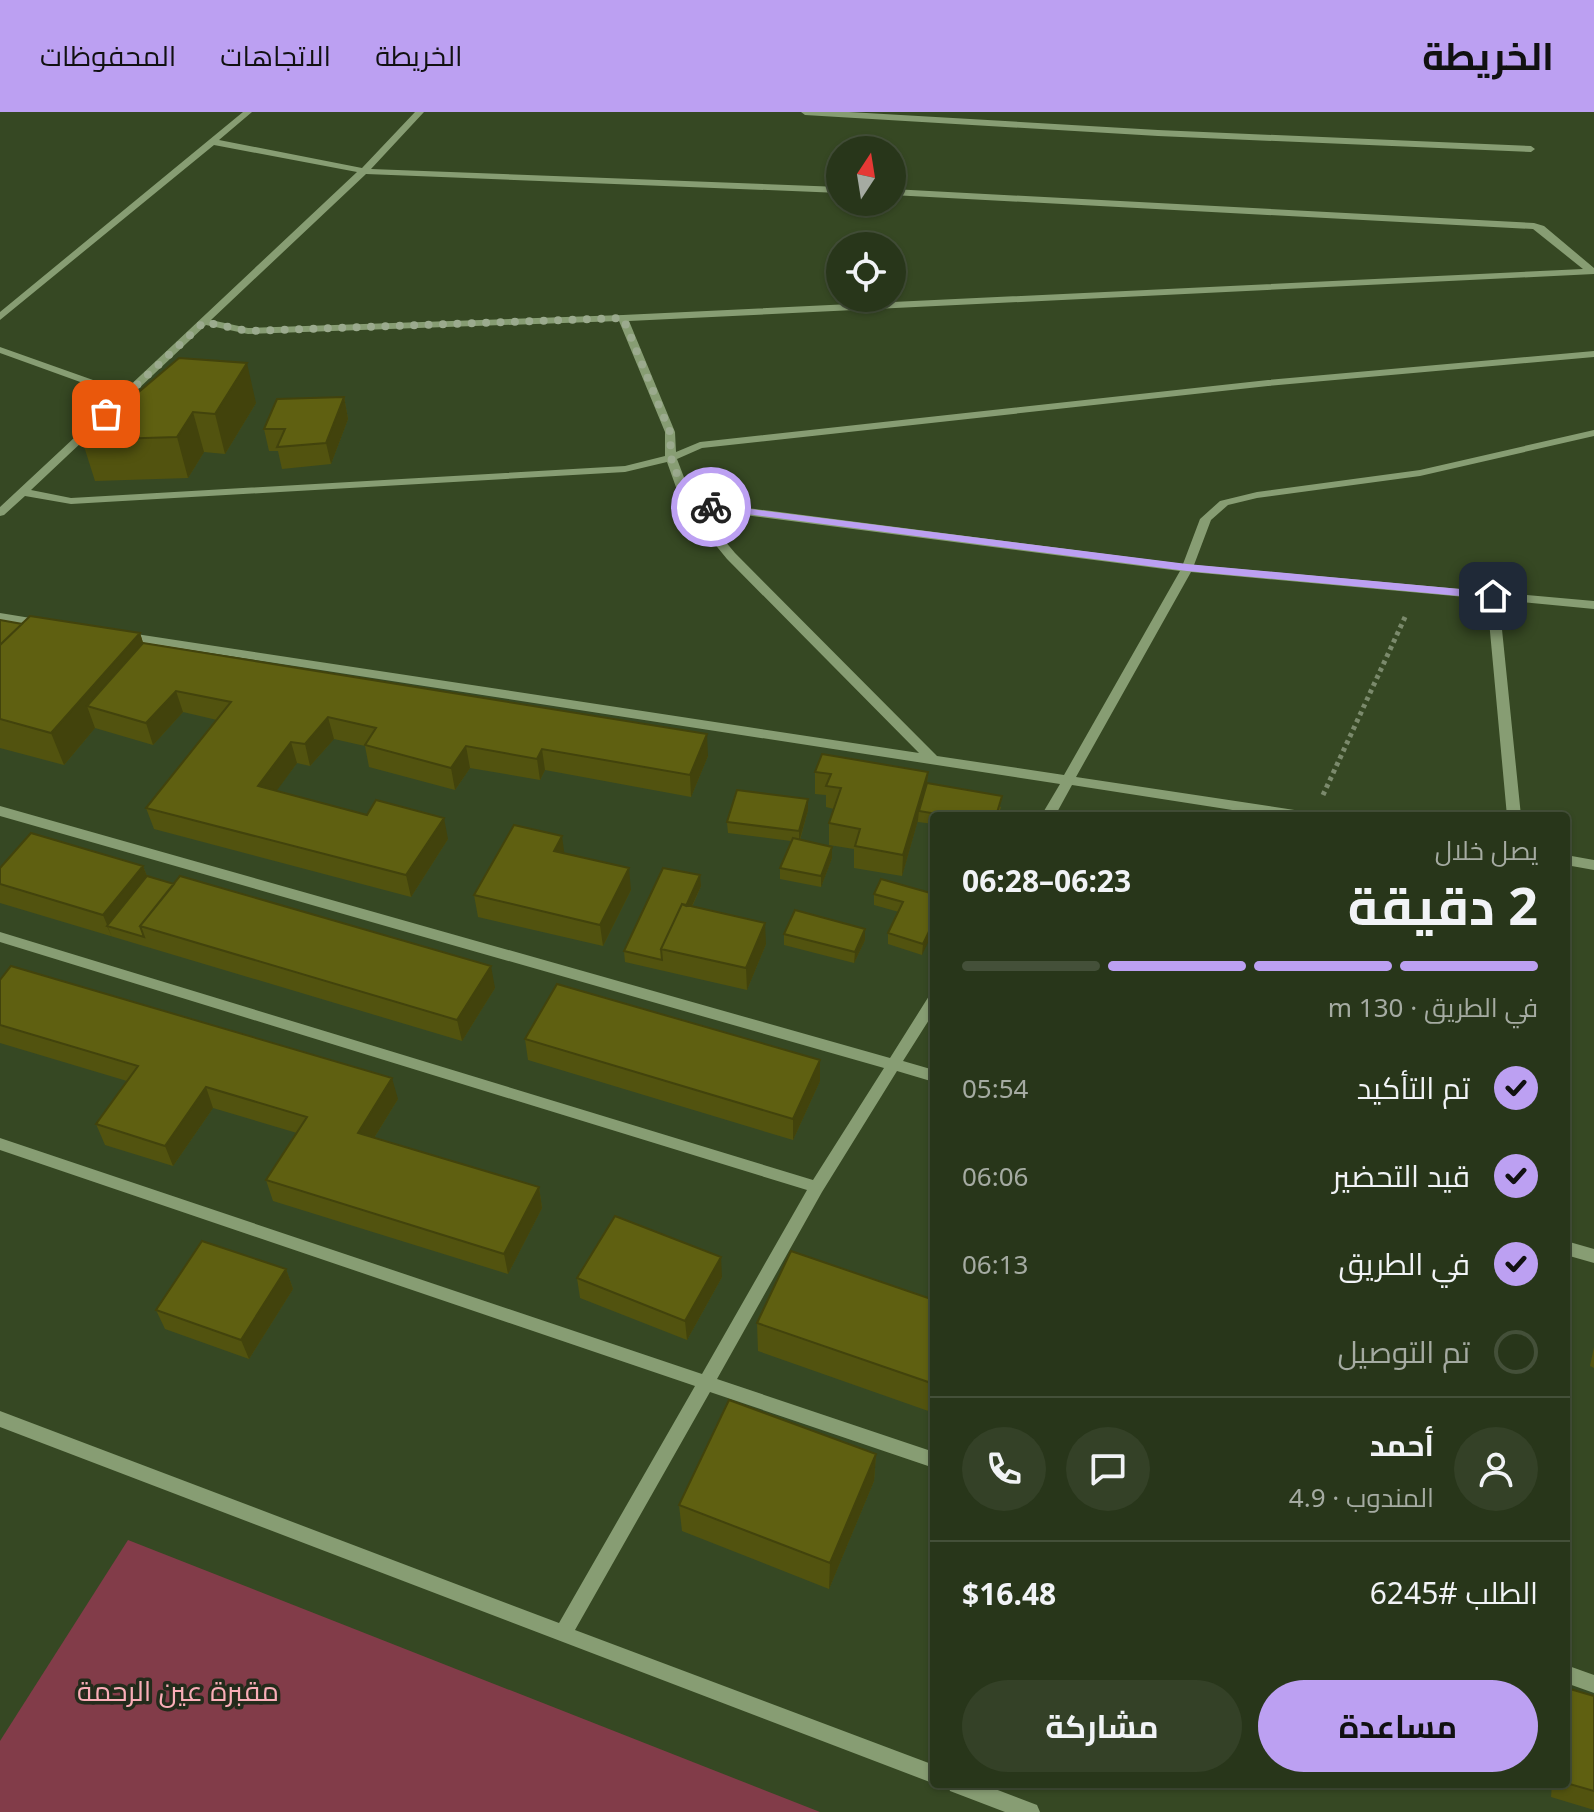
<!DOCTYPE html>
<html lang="ar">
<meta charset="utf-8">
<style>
:root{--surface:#28361a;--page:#344127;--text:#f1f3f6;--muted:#a5aba2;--line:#445039;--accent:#bca0f2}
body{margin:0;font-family:"Noto Sans",Cairo,sans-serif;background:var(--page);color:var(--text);direction:rtl;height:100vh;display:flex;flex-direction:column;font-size:30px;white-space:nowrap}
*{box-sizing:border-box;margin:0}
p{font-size:26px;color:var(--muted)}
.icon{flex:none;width:44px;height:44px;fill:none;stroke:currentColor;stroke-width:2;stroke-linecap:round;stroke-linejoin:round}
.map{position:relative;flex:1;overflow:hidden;direction:ltr}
.panel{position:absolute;left:930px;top:700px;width:640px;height:976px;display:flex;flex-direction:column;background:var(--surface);border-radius:8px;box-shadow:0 2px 6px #0004,0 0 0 2px var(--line);direction:rtl}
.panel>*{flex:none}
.needle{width:52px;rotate:12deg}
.tools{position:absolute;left:826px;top:24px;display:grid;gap:16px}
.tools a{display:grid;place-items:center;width:80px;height:80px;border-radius:50%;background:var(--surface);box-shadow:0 2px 6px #0004,0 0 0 2px var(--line);font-size:40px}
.pin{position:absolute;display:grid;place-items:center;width:68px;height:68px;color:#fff;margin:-34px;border-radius:16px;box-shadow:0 4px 12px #0006}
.courier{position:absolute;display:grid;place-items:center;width:80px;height:80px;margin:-40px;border:6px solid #bca0f2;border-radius:50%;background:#fff;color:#222;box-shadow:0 2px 10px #0007}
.headline em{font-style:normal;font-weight:700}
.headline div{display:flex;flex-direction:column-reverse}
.headline{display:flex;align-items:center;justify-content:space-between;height:136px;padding:0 32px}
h1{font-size:52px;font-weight:700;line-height:60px}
.bar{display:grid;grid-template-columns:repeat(4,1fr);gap:12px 8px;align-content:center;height:96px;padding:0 32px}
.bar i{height:10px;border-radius:6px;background:var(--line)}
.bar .selected{background:var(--accent)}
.bar p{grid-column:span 4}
.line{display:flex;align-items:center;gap:20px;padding:0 32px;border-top:2px solid var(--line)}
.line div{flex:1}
.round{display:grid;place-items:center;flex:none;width:84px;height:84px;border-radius:42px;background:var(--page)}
ol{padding:0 32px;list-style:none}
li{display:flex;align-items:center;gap:24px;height:88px}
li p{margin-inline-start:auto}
li .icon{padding:8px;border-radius:50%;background:var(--accent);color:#111;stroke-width:4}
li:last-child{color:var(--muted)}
li i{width:44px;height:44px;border:4px solid var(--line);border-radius:50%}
.primary-button{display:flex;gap:16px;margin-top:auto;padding:16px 32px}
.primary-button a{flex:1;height:92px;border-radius:48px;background:var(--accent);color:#111;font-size:32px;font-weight:700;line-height:92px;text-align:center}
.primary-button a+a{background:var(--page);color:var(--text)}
header{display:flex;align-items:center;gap:48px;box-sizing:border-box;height:112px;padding:0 40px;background:var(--accent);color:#111}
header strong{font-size:38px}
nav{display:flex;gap:44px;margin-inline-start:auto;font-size:28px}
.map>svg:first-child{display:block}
</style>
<header>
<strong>الخريطة</strong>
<nav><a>الخريطة</a><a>الاتجاهات</a><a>المحفوظات</a></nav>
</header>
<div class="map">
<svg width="1594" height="1700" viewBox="0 0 1594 1700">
<rect width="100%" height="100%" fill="#364823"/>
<!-- green -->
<path fill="#823c49" d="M128,1428L820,1700H0V1629Z"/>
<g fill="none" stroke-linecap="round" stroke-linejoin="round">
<!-- path -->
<path stroke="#7b8a6c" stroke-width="5" stroke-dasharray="4 4" stroke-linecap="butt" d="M1323,683L1406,503"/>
<!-- minor -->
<path fill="#879d73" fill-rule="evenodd" d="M243,0H252L219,28L362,56L415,0H424L371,57L840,75V81L366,62L211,208L248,216L623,203L1583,157L1533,117L892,83V77L1534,111L1544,114L1594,156V162L629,209L675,320L676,340L700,330L1268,268L1594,239V245L1268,274L702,336L677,347L693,389L1183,452L1200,407L1220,389L1257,380L1420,358L1594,318V324L1420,364L1257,386L1228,393L1211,408L1194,453L1594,489V497L1499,488L1521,704H1507L1487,487L1191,460L1076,665L1301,699L1308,704H1271L1072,673L1055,704H1041L1060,672L119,527L117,524L123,520L919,641L727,447L682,392L667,350L625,360L71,392L25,384L4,403L0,404V395L119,284L0,241V235L124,279L357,60L214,33L0,208V200ZM619,209L665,320V344L625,354L71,386L31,378L206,213L248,222ZM698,397L1180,459L1064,663L937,644L735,441Z
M801,0H849L1158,18L1531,34L1535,37L1531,40L1158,24L805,3Z
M0,501L43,508L49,512L43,516L0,509Z
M0,694L890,946L929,884L934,883V900L903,949L934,958V970L897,959L822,1080L717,1267L934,1340V1356L710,1280L575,1518L934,1653L935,1672L0,1315V1299L559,1511L695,1274L0,1038V1026L702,1262L807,1078L0,830V820L813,1068L884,956L0,704Z
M1566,743L1594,748V758L1566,753Z
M1566,1129L1594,1137V1151L1566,1143Z
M1566,1553L1594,1563V1581L1566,1571Z
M947,1672H982L1037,1693L1040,1700H1005L950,1679Z"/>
</g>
<!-- wall -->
<path fill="#52530f" d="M179,246L256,291L225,342L204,340L188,366L95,369L82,328Z
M344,285L348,307L331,352L282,357L278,339H269L264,317Z
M0,508L22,512L140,521L143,531L708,644L691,685L545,658L540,668L470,656L455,678L369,655L365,634L334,627L310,654L297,651L276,679L448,727L411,785L154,717L146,696L217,608L183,600L153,633L95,616L64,653L0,636Z
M815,660H928L927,671L1001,695L998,704H934V712L918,710V708L902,764L854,756V737L829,733V711L834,697L826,695V683L815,682Z
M808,698L800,728L832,746L821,775L780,767V756L791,729L728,721L727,710Z
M564,742L631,778L603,834L478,805L474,783Z
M143,754L147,764L495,876L462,929L0,791V756Z
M701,774L692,795L766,832L747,878L625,850L624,839Z
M874,782H934L922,843L888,832V821L899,800L874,793Z
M865,817V828L854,851L784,833V822Z
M0,868L398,987L374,1026L539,1075L542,1096L508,1162L273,1089L266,1068L297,1021L213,996L173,1054L105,1033L96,1012L127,969L0,931Z
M525,927L820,969L793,1028L528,948Z
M286,1157L293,1177L249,1247L165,1217L156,1198Z
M722,1165L687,1228L580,1186L577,1166Z
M934,1188V1301L758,1239L757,1211Z
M1594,1235V1256L1590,1254Z
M876,1342L874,1369L829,1477L682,1419L679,1393Z
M1570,1577L1594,1584V1698L1551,1685L1552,1672H1566V1582Z
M934,1580V1599L931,1598Z"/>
<!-- shaded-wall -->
<path fill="#42430c" d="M247,251L256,291L225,342L215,302Z
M344,285L348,307L331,352L326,331Z
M193,300L204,340L188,366L177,325Z
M140,521L150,553L87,594L95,616L64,653L51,621Z
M176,579L183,600L153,633L146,611Z
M328,605L334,627L310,654L305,632Z
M707,622L708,644L691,685L690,663Z
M291,630L297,651L264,696L258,674Z
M466,634L470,656L455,678L451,656Z
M542,637L545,658L540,668L537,647Z
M928,660L926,682L919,699L918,708L902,764L903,743Z
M808,687V698L799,730V719Z
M444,706L448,727L411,785L406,763Z
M562,724L565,746L554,739Z
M832,735V746L821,775V764Z
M143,754L151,775L107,814L112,825L103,803Z
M629,756L631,778L603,834L600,813Z
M700,763L701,774L671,840L666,838Z
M934,809V818L922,843L923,832Z
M765,811L766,832L747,878L746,856Z
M865,817V828L854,851L855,840Z
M491,854L495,876L462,929L457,908Z
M820,948V969L793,1028V1007Z
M392,966L398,987L364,1042L358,1021Z
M206,975L213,996L173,1054L165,1034Z
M539,1075L542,1096L508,1162L504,1142Z
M721,1145L722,1165L687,1228L685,1209Z
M286,1157L293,1177L249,1247L241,1228Z
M876,1342L874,1369L829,1477L830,1451Z"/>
<!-- building -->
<path fill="#5f6011" stroke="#42430c" stroke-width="2" d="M179,246L247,251L215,302L193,300L177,325L82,328Z
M344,285L326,331L277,335L285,317H264L277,287Z
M30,504L140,521L51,621L0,607V533Z
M0,508L22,512L0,533Z
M143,531L707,622L690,663L542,637L537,647L466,634L451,656L365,633L376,616L328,605L305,632L291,630L258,674L367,703L376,688L444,706L406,763L146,696L231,590L176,579L146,611L87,594Z
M822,642L928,660L903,743L855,734L860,717L829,711L841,676L826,674L831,662L815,660Z
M927,671L1002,684L996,704H949L919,699Z
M737,678L808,687L799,719L727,710Z
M514,713L562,724L554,739L629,756L600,813L474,783Z
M31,721L143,754L103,803L0,772V756Z
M793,726L832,735L821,764L780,756Z
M663,756L700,763L686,794L682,792L661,837L662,848L624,839Z
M147,764L174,772L140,814L144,825L107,814Z
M180,764L491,854L457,908L140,814Z
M881,767L934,782V809L923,832L888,821L903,790L874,782Z
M682,792L765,811L746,856L661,837Z
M795,798L865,817L855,840L784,822Z
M11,854L392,966L358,1021L539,1075L504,1142L266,1068L307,1005L206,975L165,1034L96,1012L138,954L0,913V868Z
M557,872L820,948L793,1007L525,927Z
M615,1104L721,1145L685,1209L577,1166Z
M202,1129L286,1157L241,1228L156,1198Z
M791,1139L934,1188V1272L757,1211Z
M729,1288L876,1342L830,1451L679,1393Z
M1570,1577L1594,1584V1679L1566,1671V1635Z"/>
<!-- route -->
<path fill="#bca0f2" d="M711,392L1187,452L1493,480L1499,484L1493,487L1187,459L707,397V393Z"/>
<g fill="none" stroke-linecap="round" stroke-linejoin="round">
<!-- done -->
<path stroke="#9baa8e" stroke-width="8" stroke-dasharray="0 14.4" d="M106,302L204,210L248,219L623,206L670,320L671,346L688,392L711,395"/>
</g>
<g text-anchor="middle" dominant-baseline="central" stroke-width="7" stroke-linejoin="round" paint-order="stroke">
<!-- near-park labels -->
<g font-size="28" fill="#faaeb8" stroke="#232b1b">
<text x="178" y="1578">مقبرة عين الرحمة</text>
</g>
</g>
</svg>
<div class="tools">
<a><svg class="needle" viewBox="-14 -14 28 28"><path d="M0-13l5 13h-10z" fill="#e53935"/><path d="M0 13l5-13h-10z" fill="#a5aba2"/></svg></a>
<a><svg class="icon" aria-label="locate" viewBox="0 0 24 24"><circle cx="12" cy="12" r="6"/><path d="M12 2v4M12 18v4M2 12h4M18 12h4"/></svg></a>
</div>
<div class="pin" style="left:106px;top:302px;background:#ea580c"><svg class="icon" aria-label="bag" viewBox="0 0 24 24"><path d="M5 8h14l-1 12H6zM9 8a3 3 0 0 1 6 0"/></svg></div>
<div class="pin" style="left:1493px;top:484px;background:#1f2937"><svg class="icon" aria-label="home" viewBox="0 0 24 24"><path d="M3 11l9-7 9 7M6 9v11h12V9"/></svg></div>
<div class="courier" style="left:711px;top:395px"><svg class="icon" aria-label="bike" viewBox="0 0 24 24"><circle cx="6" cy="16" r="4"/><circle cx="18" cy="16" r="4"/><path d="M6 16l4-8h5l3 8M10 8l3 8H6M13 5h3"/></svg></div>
<section class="panel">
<div class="headline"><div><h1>2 دقيقة</h1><p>يصل خلال</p></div><em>06:23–06:28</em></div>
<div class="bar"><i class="selected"></i><i class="selected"></i><i class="selected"></i><i></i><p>في الطريق · 130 m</p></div>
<ol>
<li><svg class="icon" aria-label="check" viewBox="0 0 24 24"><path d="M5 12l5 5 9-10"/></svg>تم التأكيد<p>05:54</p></li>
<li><svg class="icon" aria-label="check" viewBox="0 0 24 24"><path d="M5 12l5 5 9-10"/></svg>قيد التحضير<p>06:06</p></li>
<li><svg class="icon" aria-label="check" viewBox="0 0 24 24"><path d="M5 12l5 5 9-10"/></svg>في الطريق<p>06:13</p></li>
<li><i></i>تم التوصيل</li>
</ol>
<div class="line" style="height:144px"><a class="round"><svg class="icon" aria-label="person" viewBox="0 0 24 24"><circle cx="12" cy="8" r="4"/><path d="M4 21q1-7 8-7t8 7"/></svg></a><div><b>أحمد</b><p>المندوب · 4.9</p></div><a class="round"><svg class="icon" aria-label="chat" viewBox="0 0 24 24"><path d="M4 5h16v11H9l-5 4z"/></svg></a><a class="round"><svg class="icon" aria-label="phone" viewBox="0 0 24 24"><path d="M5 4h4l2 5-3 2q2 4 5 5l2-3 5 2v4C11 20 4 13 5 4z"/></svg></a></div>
<div class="line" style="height:104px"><div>الطلب #6245</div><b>$16.48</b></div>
<div class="primary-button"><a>مساعدة</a><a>مشاركة</a></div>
</section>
</div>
